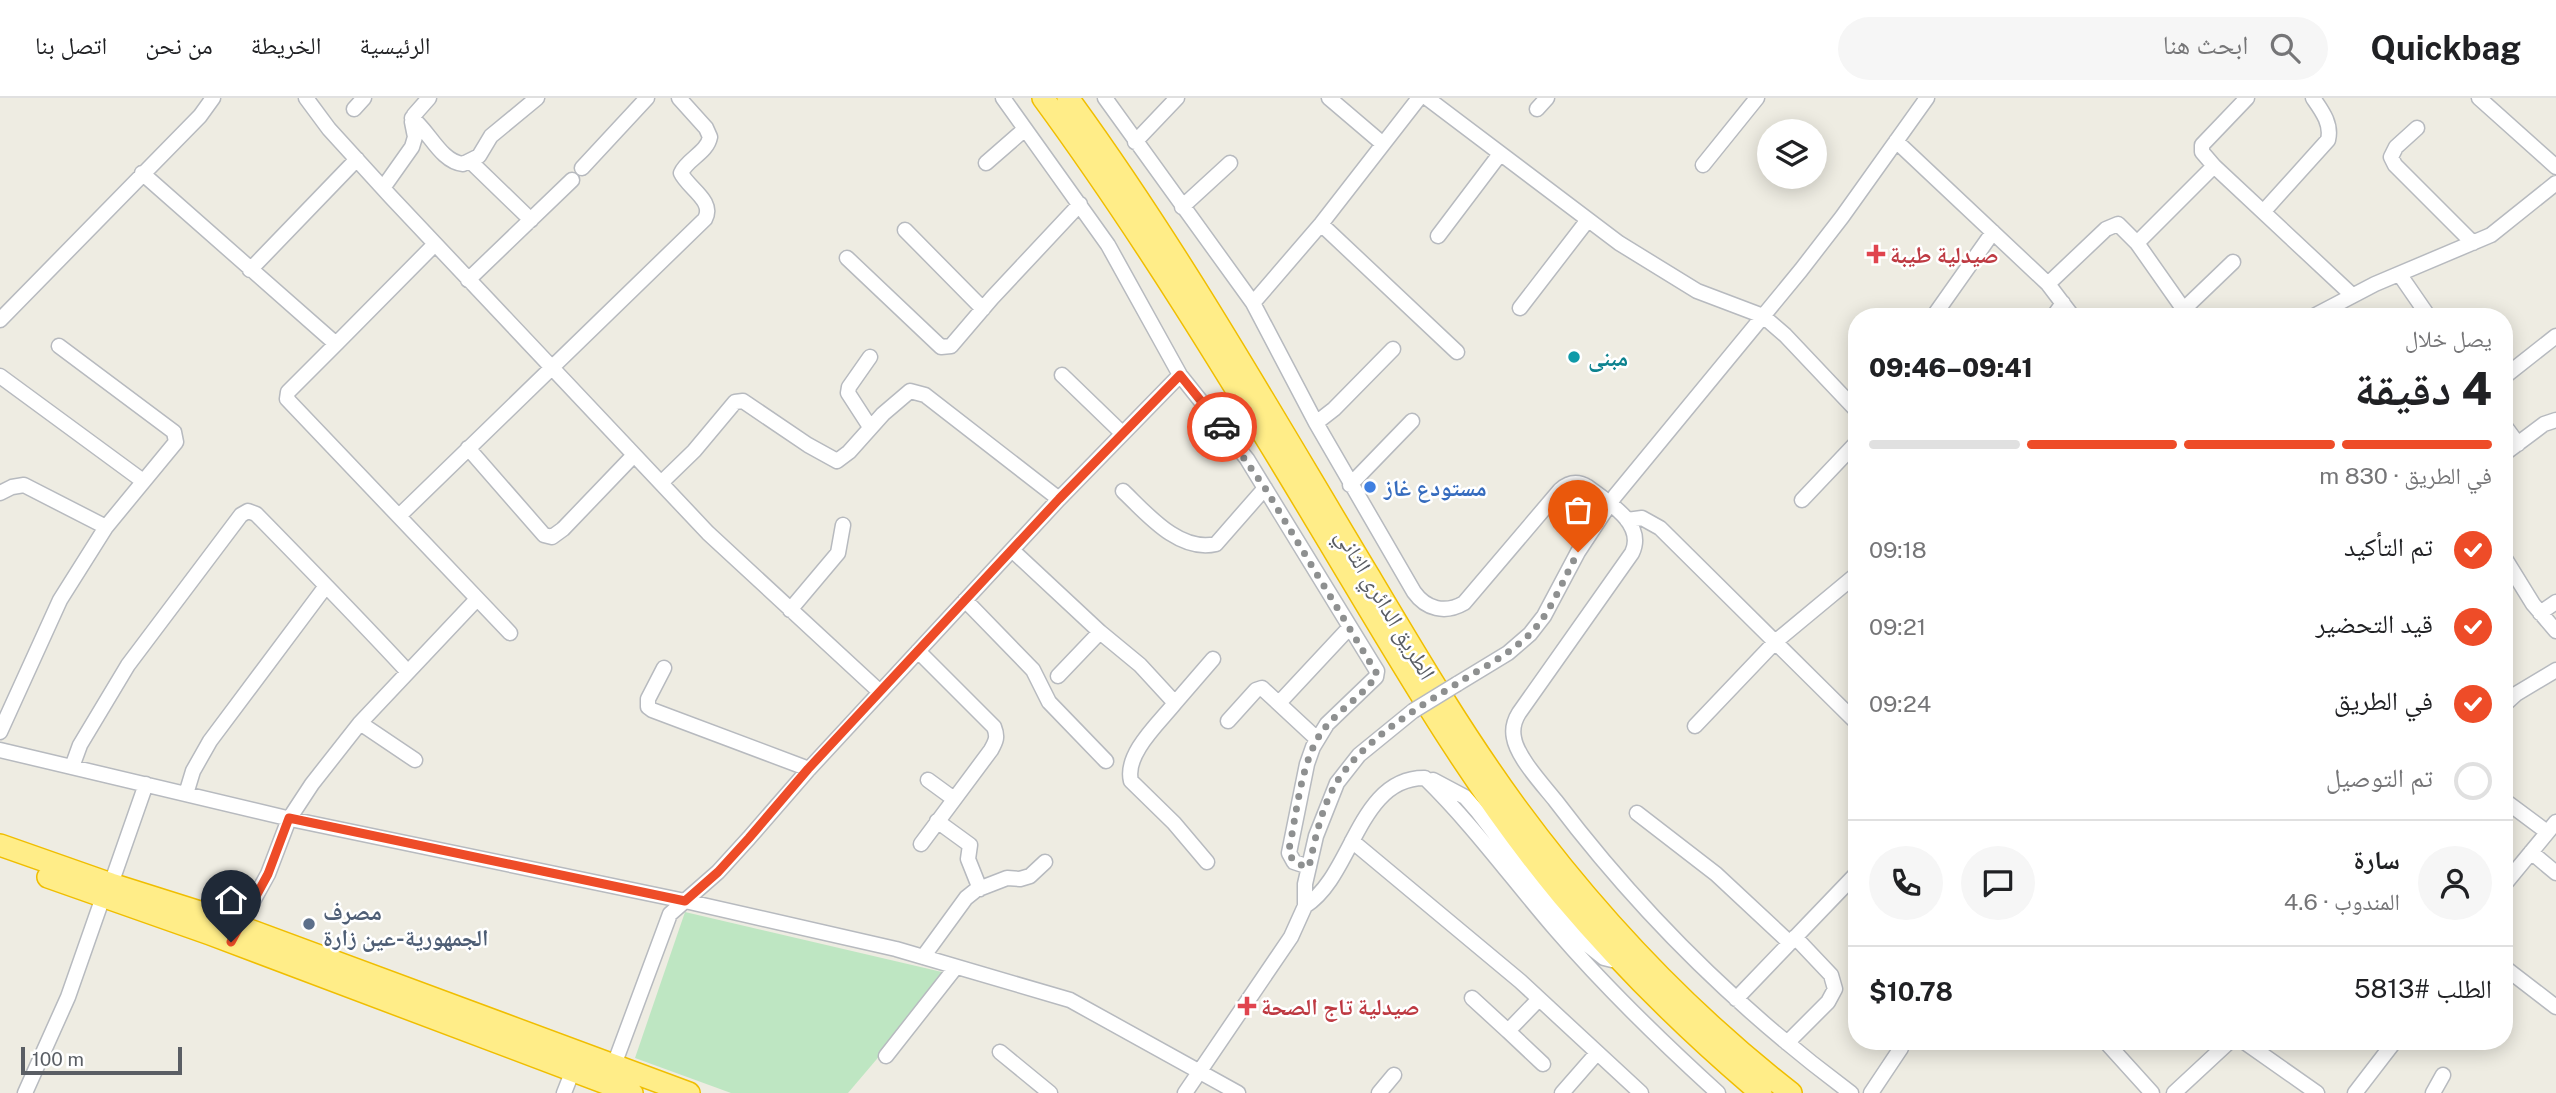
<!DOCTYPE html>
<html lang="ar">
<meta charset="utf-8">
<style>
:root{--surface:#fff;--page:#f6f6f6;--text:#202124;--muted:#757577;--line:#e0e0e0;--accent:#ee4c28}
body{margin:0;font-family:"Public Sans","Noto Naskh Arabic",sans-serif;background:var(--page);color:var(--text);direction:rtl;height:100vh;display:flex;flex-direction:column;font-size:26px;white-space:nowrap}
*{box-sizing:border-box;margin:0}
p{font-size:23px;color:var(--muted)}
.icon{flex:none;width:38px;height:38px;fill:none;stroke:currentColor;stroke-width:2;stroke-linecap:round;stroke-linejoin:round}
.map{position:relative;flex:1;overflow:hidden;direction:ltr}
.drawer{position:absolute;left:1848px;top:210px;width:665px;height:742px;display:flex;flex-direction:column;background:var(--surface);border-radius:28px;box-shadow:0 4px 18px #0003;direction:rtl}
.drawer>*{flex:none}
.fabs{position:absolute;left:1757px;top:21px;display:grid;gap:14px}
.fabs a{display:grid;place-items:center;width:70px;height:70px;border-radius:50%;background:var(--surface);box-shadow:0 4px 18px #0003;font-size:35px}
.scale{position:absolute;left:21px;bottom:18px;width:161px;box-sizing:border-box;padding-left:7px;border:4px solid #5a5e64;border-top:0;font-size:19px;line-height:24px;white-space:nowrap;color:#5a5e64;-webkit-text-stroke:5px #fff;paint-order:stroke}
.pin{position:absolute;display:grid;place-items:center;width:60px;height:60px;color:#fff;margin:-72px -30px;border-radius:50% 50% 50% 0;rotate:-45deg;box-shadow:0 0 7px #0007}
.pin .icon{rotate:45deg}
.courier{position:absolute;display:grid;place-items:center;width:70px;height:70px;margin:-35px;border:5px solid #ee4c28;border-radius:50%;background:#fff;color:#222;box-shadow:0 2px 9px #0007}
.headline em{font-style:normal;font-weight:800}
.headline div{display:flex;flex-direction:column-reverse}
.headline{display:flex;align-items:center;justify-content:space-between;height:119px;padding:0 21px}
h1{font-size:46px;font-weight:800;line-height:52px}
.bar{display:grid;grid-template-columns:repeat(4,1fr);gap:10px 7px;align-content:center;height:84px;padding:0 21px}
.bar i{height:9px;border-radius:5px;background:var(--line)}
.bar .selected{background:var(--accent)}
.bar p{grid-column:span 4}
.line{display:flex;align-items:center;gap:18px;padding:0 21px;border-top:2px solid var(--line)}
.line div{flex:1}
.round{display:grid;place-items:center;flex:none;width:74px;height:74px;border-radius:37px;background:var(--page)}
ol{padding:0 21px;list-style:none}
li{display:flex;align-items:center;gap:21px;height:77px}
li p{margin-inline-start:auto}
li .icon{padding:7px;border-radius:50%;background:var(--accent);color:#fff;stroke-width:4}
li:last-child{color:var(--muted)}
li i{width:38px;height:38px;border:4px solid var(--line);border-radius:50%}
header{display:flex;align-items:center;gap:42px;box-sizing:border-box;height:98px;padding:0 35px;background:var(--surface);border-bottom:2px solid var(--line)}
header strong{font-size:33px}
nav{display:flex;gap:38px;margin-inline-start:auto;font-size:24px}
.search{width:490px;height:63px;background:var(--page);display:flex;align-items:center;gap:18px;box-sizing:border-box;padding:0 24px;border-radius:38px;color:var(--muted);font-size:26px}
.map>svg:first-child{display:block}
</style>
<header>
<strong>Quickbag</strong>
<div class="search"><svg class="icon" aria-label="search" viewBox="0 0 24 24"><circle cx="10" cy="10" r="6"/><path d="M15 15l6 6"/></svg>ابحث هنا</div>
<nav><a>الرئيسية</a><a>الخريطة</a><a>من نحن</a><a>اتصل بنا</a></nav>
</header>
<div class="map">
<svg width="2556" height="995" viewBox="0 0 2556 995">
<rect width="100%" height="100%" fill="#eeece2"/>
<!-- green -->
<path fill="#bee6c2" d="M685,814L942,874L944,882L848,995H731L635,960Z"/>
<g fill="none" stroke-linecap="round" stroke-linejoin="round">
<!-- minor casing -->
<g stroke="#b7babf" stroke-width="17">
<path id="minor" d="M306,0L329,31L391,99L708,435L880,594
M1003,0L1108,147L1180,277L1247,361L1377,573L1376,579L1327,626L1313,649L1307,666L1289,755L1294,764L1309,769
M1105,0L1253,205L1316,325L1414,494C1426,511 1445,516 1464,505L1560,392C1569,384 1578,383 1588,389C1608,404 1646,426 1632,455L1519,615C1514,623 1512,631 1514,640C1517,659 1543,687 1555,702C1639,813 1739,912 1851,995
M1329,0L1383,46
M1427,0L1619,145L1697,193L1763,218L1785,237L1857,313
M2479,0L2556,69
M354,11L364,0
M1537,11L1547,0
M412,20C429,33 441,64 463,66L479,58L491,38L537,0
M2417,30L2396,49L2391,59L2395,67L2473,145
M1896,43L2048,186L2073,219
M1135,44L1177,0
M471,64L531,122
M986,65L1025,31
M1703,67L1757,0
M2214,68L2202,54V47L2247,0
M582,70L647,0
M142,75L336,246L435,146
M383,90L412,49L415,39L412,24L414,17L429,0
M1182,109L1230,65
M2264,113L2328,42C2332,26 2322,13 2313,0
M1321,126L1457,254
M905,132L983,211
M1438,138L1500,56
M2137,145L2214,68L2352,197
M847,160L941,249L951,248L992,200L1080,106
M250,172L357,61
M2400,177L2429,219
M468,182L572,82
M2048,186L2106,131L2118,126L2137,145L2189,219
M1253,205L1321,126L1419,0
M1520,210L1587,123
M2184,211L2233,164
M1933,219L1993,134
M2053,219L2063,205
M2312,219L2375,186L2491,137L2556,85
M0,222L200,18L213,0
M336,246L288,294L287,301L510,535
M870,259L849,289L848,295L870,329
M1062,277L1122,335
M0,278L143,383
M2504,279L2556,238
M1316,325L1334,311L1393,251
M2504,327L2518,346
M468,350L544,437L552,439L563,431L634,357
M2504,356L2544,326L2556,322
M661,385L694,353L735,304L743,303L808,347L837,363L849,354L883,316L910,293L925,297L1059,401
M1350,387L1412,323
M1123,393C1146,415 1179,455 1216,446L1265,390
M0,395L12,389L24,387L106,429
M1802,402L1857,344
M399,418L705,121C715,103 688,90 681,75C687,61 707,55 710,39L706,30L679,0
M1627,422L1642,420L1660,430L1857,625
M1012,452L1100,534L1140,567L1175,605L1213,561
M2504,459L2533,506L2556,533
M965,502L1033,572L1049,604L1106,663
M790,512L838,455L843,427
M2540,515L2556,504
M918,553L994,629C998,639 996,643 991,652L921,746
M664,570L648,601V609L652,612L809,671
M1058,578L1100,534
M1457,586L1508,555L1530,536L1544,518L1578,454L1615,398L1801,172L1842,119L1927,0
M1175,605C1160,624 1124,656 1131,683L1174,725L1207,764
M1279,605L1349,530
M2504,607L2516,596L2556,572
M1228,623L1256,592L1262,590L1317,641
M360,625L415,662
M1695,628L1775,544L1857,476
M0,634L60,502L106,429L176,344L174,334L59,248
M0,652L295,722L685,803L896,851L1070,902L1238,995
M72,669L80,647L128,567L241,417L248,413L256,416C307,468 358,520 407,573
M928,682L954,701
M1433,682L1465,699L1478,714L1535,788L1584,844L1604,860L1612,862L1620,860
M186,696L193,673L210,643L326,488
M2504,702L2547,734
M1637,715L1716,776L1790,845
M937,723L970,747L968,761L980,791
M1352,743L1520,883L1641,995
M2531,754L2556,775
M111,786L146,686
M2504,787L2556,724
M1305,808C1353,778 1358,679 1425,680C1474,728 1512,781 1557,833C1607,891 1662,944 1718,995
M236,834L268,776L289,721L312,686L360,625L477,501
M923,859L966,800L976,792L1007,780L1020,781L1030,778L1045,764
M2504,869L2556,909
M1472,900L1508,933
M1539,901L1508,933L1543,966
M1736,901L1857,775
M2105,943L2152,995
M2243,943L2317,995
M1787,945L1828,904L1835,891L1831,877L1795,839
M1000,954L1050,995
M886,958L956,869
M611,975L670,816L718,774L749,740L809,671L1059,401L1180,277
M25,995L68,899L103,799
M564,995L575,967
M1185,995L1291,839L1305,808V786L1316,738L1337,685L1359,657L1413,613
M1379,995L1394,977
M1562,995L1597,955
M1871,995L1901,950
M2174,995L2230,943
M2355,995L2395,943
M2433,995L2443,977"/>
</g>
<!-- highway casing -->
<g stroke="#f0be00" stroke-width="24">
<path id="highway" d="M1043,0C1142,135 1229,278 1315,421C1393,550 1467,683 1563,798C1623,869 1690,935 1761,995
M1068,0C1179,152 1272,317 1369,478C1416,557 1462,635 1516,709C1594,815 1687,914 1791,995
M0,747L111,786L206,816L689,995
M48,779L210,836L632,995"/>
</g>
<!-- minor -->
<use href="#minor" stroke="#fff" stroke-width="14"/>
<!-- highway -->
<use href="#highway" stroke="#ffed88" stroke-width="21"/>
<!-- minor-bridge casing -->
<g stroke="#b7babf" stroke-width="17" stroke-linecap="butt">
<path id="minor-bridge" d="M1413,613L1457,586"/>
</g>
<!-- minor-bridge -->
<use href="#minor-bridge" stroke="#fff" stroke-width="14"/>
</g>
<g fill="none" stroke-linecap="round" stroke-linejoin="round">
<!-- done -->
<path stroke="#8e9090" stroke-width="7" stroke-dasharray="0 12.6" d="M1222,329L1265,390L1377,576C1365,597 1339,611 1324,631C1301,660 1297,715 1289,751L1290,758L1297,766L1309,769C1315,741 1321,712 1335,687C1359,645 1417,610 1458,585C1482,570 1508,557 1529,537C1551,515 1563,482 1578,454"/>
<!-- route -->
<path stroke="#ee4c28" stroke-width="9" d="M231,844L268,776L289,720L685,803L718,774L749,740L808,671L1059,401L1180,277L1222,329"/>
</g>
<!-- markers -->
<g fill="#e0444e" stroke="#fff" stroke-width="2.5">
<path d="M1872.5 145.5h7v7h7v7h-7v7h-7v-7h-7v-7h7z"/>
<path d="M1243.5 897.5h7v7h7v7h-7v7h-7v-7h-7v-7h7z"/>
</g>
<circle fill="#0f9aa8" stroke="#fff" stroke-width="2.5" cx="1574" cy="259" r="7"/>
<circle fill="#3f7fe0" stroke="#fff" stroke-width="2.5" cx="1370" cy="389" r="7"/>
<circle fill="#5c6f8a" stroke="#fff" stroke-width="2.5" cx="309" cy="826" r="7"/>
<g text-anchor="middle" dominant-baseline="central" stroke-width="5" stroke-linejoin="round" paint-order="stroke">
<!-- health labels -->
<g font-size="23" font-weight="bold" fill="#be3a42" stroke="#fff" text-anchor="start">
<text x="1890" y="156">صيدلية طيبة</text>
<text x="1261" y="908">صيدلية تاج الصحة</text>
</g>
<!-- culture labels -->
<g font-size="23" font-weight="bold" fill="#0d838f" stroke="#fff" text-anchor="start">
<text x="1588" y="259">مبنى</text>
</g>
<!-- shop labels -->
<g font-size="23" font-weight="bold" fill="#366cbe" stroke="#fff" text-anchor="start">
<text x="1384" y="389">مستودع غاز</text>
</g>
<!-- street labels -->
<g font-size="23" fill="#5a5e64" stroke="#fff">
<text transform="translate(1386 506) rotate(59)">الطريق الدائري الثاني</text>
</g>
<!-- service labels -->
<g font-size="23" font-weight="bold" fill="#4e5e75" stroke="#fff" text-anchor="start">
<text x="323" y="813">مصرف<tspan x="323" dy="26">الجمهورية-عين زارة</tspan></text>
</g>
</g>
</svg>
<div class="fabs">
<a><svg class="icon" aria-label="layers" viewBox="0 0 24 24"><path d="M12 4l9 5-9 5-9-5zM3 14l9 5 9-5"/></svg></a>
</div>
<div class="scale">100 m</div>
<div class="pin" style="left:1578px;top:454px;background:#ea580c"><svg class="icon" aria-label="bag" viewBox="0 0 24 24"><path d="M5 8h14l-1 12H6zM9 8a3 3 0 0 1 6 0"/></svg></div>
<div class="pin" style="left:231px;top:844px;background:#1f2937"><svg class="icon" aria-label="home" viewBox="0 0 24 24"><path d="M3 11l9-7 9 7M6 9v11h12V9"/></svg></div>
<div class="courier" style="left:1222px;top:329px"><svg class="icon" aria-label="car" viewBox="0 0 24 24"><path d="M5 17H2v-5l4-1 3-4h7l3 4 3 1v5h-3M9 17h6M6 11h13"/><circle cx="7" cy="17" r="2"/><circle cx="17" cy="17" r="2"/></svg></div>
<section class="drawer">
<div class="headline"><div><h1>4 دقيقة</h1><p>يصل خلال</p></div><em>09:41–09:46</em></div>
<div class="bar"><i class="selected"></i><i class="selected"></i><i class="selected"></i><i></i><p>في الطريق · 830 m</p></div>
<ol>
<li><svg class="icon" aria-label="check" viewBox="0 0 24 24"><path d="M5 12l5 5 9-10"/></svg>تم التأكيد<p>09:18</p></li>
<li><svg class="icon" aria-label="check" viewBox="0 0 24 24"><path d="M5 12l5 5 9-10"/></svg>قيد التحضير<p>09:21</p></li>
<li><svg class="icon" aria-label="check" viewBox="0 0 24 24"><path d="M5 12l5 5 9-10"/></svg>في الطريق<p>09:24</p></li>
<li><i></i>تم التوصيل</li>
</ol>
<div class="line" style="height:126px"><a class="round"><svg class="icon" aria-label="person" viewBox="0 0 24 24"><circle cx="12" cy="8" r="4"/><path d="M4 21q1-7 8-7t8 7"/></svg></a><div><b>سارة</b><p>المندوب · 4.6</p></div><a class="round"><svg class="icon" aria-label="chat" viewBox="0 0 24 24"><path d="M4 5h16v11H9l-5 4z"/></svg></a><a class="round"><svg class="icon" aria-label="phone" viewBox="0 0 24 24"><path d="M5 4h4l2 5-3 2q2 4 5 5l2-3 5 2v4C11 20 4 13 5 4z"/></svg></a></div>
<div class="line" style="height:91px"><div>الطلب #5813</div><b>$10.78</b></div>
</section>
</div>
